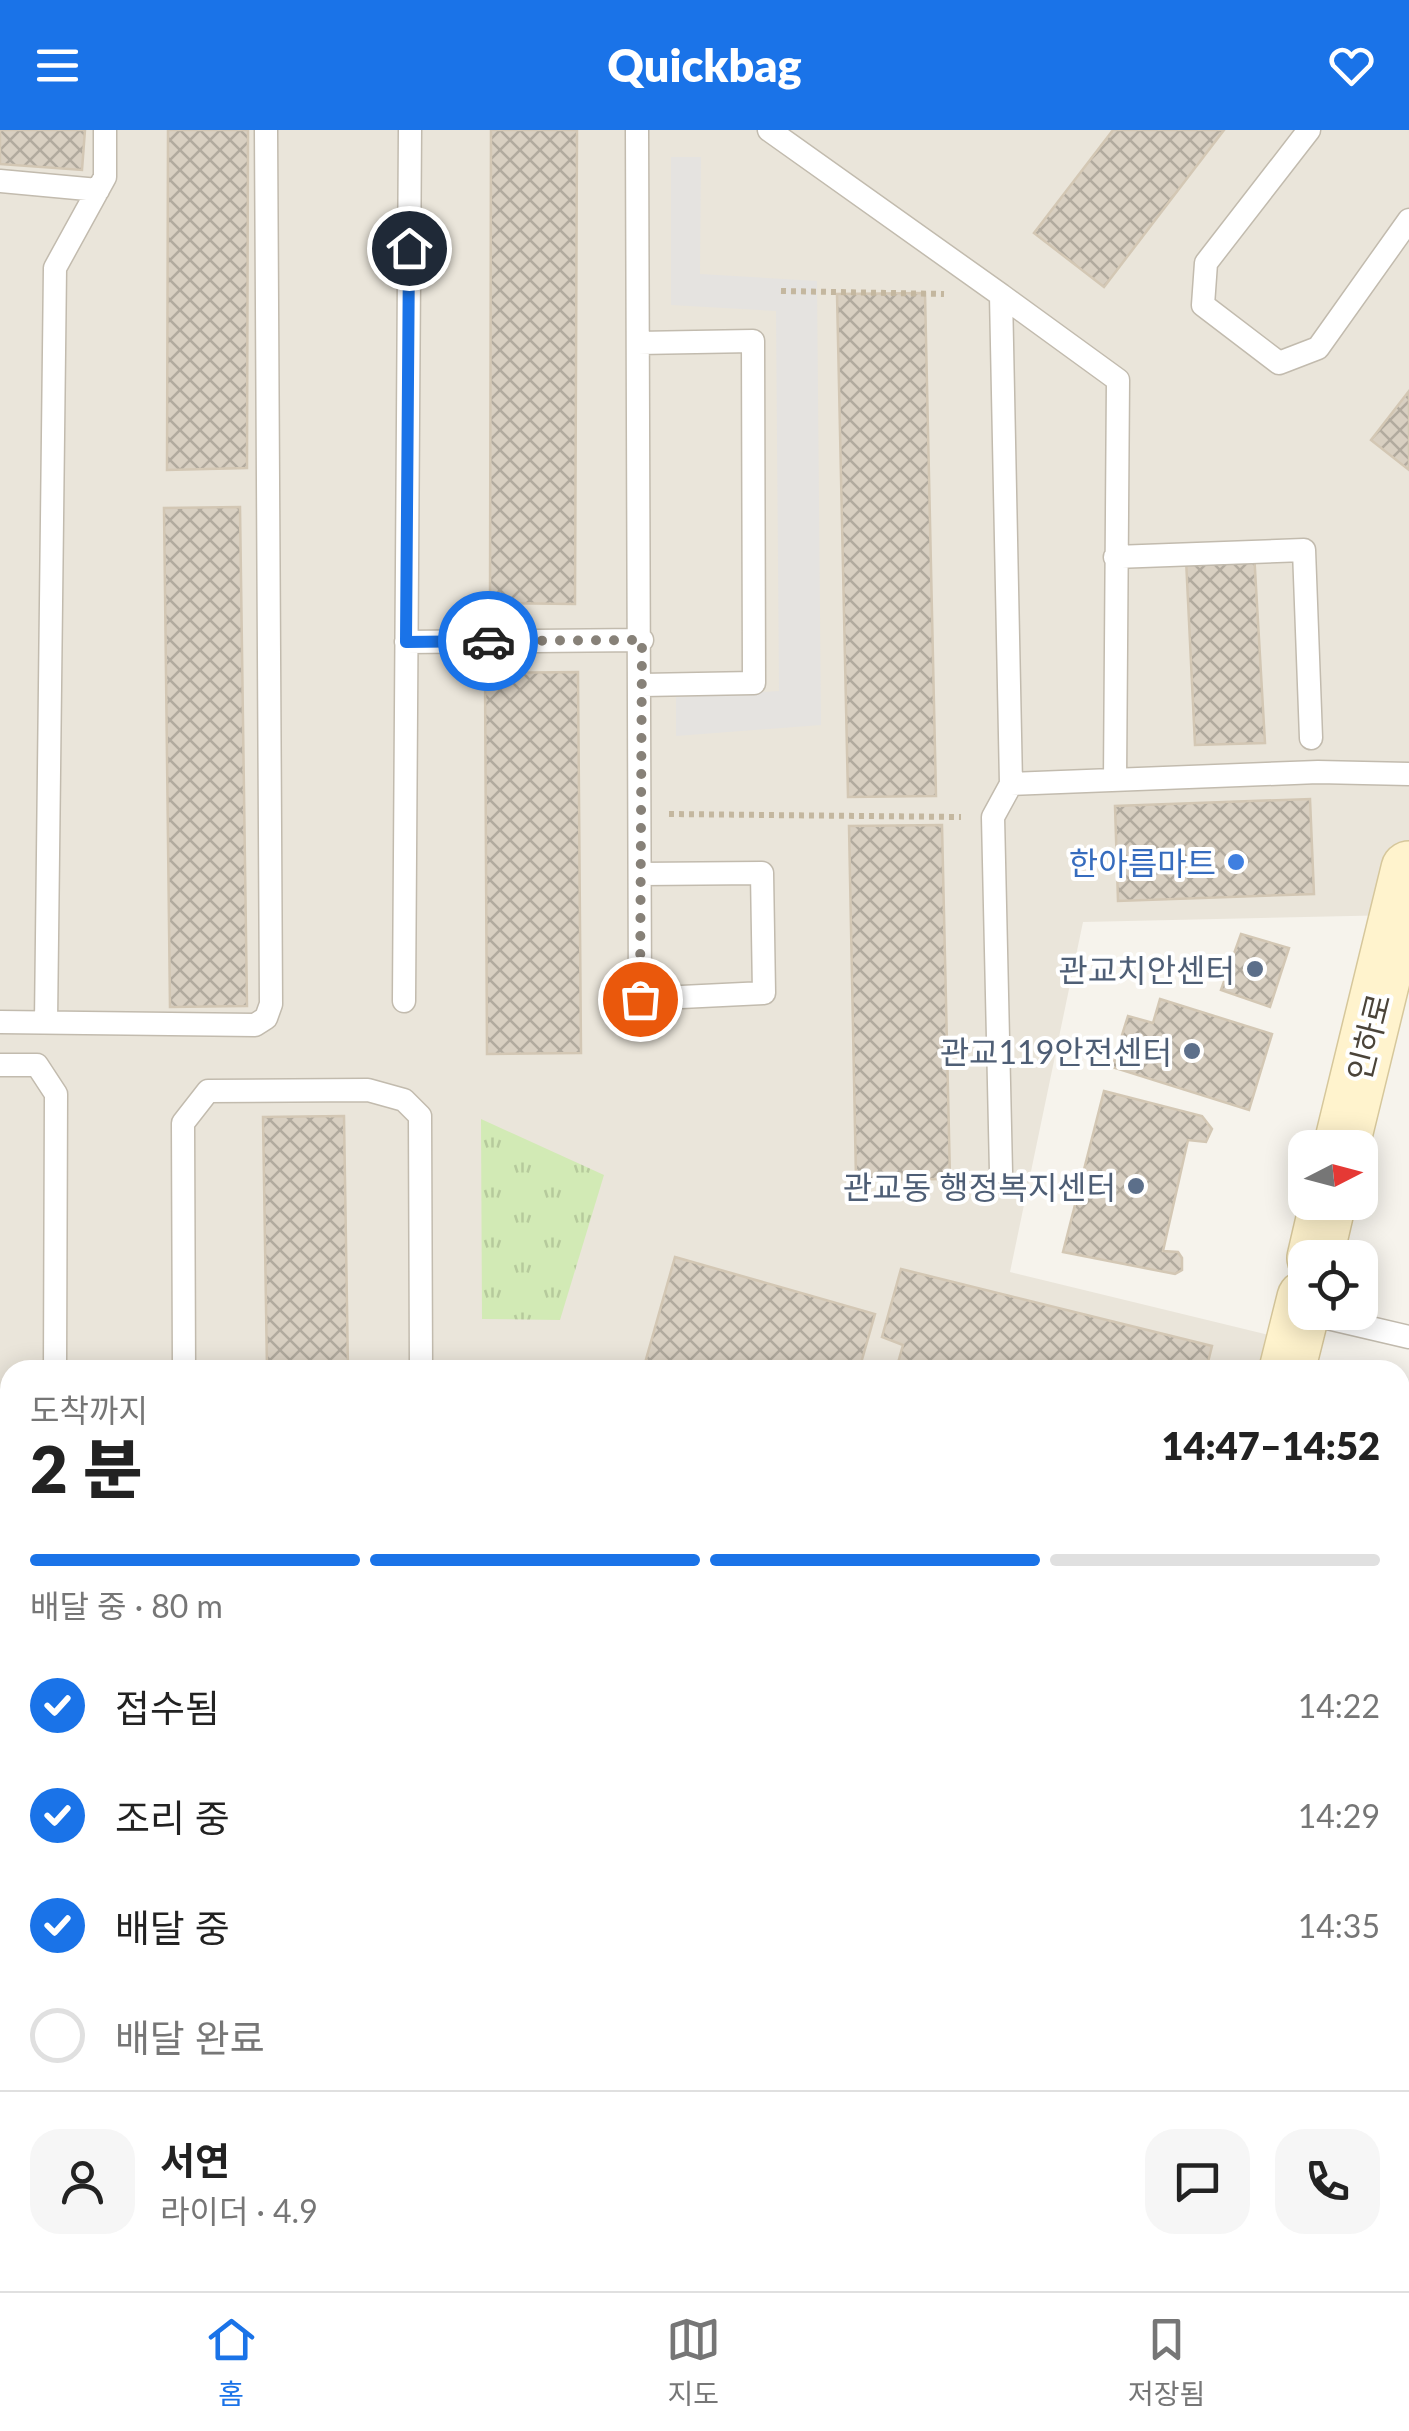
<!DOCTYPE html>
<html lang="ko">
<meta charset="utf-8">
<style>
:root{--surface:#fff;--page:#f6f6f6;--text:#222;--muted:#767676;--line:#e0e0e0;--accent:#1a73e8}
body{margin:0;font-family:Lato,"Noto Sans KR",sans-serif;background:var(--page);color:var(--text);height:100vh;display:flex;flex-direction:column;font-size:38px;white-space:nowrap}
*{box-sizing:border-box;margin:0}
p{font-size:32px;color:var(--muted)}
.icon{flex:none;width:55px;height:55px;fill:none;stroke:currentColor;stroke-width:2;stroke-linecap:round;stroke-linejoin:round}
.map{position:relative;flex:1;overflow:hidden}
.panel{position:absolute;left:0px;top:1230px;width:1410px;height:932px;display:flex;flex-direction:column;background:var(--surface);border-radius:30px 30px 0 0;box-shadow:0 5px 25px #0003}
.panel>*{flex:none}
.needle{width:65px;rotate:84deg}
.controls{position:absolute;left:1288px;top:1000px;display:grid;gap:20px}
.controls a{display:grid;place-items:center;width:90px;height:90px;border-radius:20px;background:var(--surface);box-shadow:0 5px 25px #0003;font-size:50px}
.pin{position:absolute;display:grid;place-items:center;width:85px;height:85px;color:#fff;margin:-42px;border:5px solid #fff;border-radius:50%;box-shadow:0 2px 10px #0007}
.courier{position:absolute;display:grid;place-items:center;width:100px;height:100px;margin:-50px;border:8px solid #1a73e8;border-radius:50%;background:#fff;color:#222;box-shadow:0 2px 12px #0007}
.headline em{font-style:normal;font-weight:800}
.headline div{display:flex;flex-direction:column-reverse}
.headline{display:flex;align-items:center;justify-content:space-between;height:170px;padding:0 30px}
h1{font-size:65px;font-weight:800;line-height:75px}
.bar{display:grid;grid-template-columns:repeat(4,1fr);gap:15px 10px;align-content:center;height:120px;padding:0 30px}
.bar i{height:12px;border-radius:8px;background:var(--line)}
.bar .on{background:var(--accent)}
.bar p{grid-column:span 4}
.line{display:flex;align-items:center;gap:25px;padding:0 30px;border-top:2px solid var(--line)}
.line div{flex:1}
.round{display:grid;place-items:center;flex:none;width:105px;height:105px;border-radius:30px;background:var(--page)}
ol{padding:0 30px;list-style:none}
li{display:flex;align-items:center;gap:30px;height:110px}
li p{margin-inline-start:auto}
li .icon{padding:10px;border-radius:50%;background:var(--accent);color:#fff;stroke-width:4}
li:last-child{color:var(--muted)}
li i{width:55px;height:55px;border:5px solid var(--line);border-radius:50%}
header{display:flex;justify-content:space-between;align-items:center;height:130px;padding:0 30px;background:var(--accent);color:#fff;font-size:45px;font-weight:800}
.menu{display:flex;justify-content:space-around;align-items:center;height:140px;border-top:2px solid var(--line);background:var(--surface);font-size:28px;color:var(--muted)}
.menu a{display:grid;justify-items:center;gap:5px}
.menu .on{color:var(--accent)}
.map>svg:first-child{display:block}
</style>
<header><svg class="icon" aria-label="menu" viewBox="0 0 24 24"><path d="M4 6h16M4 12h16M4 18h16"/></svg>Quickbag<svg class="icon" aria-label="heart" viewBox="0 0 24 24"><path d="M12 20l-8-8c-3-5 5-10 8-4 3-6 11-1 8 4z"/></svg></header>
<div class="map">
<svg width="1409" height="2161" viewBox="0 0 1409 2161">
<defs>
<pattern id="park-tufts" width="24" height="20" patternUnits="userSpaceOnUse" patternTransform="scale(2.5)"><rect width="24" height="20" fill="#d2eab5"/><path d="M3 7l-1-3M5 7V3M7 7l1-3M15 17l-1-3M17 17v-4M19 17l1-3" fill="none" stroke="#b6ca9c"/></pattern>
<pattern id="building-cross-hatch" width="8" height="8" patternUnits="userSpaceOnUse" patternTransform="scale(2.5)"><rect width="8" height="8" fill="#d8cfc1"/><path d="M0 0l8 8M0 8l8-8" fill="none" stroke="#b1aa9e"/></pattern>
</defs>
<rect width="100%" height="100%" fill="#f6f3ec"/>
<!-- residential -->
<path fill="#eae5da" d="M0,0H1409V743L1397,785L1083,792L1010,1142L1294,1211L1287,1240H10V2152L1068,2153L1066,2161H0Z"/>
<!-- commercial -->
<path fill="#f7ead8" d="M1400,1758H1409V1980H1400Z"/>
<!-- park -->
<path fill="url(#park-tufts)" d="M481,989L604,1045L560,1190L482,1189Z"/>
<!-- parking -->
<path fill="#e5e3e0" d="M671,27H701L700,144L817,151L821,595L676,606V567L779,561L776,181L671,175Z"/>
<!-- building -->
<path fill="url(#building-cross-hatch)" stroke="#d3c7b4" stroke-width="2.5" d="M0,0H85L82,40L0,34Z
M168,0H248L247,338L167,340Z
M491,0H577L575,474L490,473Z
M1113,0H1224L1104,157L1034,103Z
M925,163L936,666L848,667L837,164Z
M1409,261V340L1371,310Z
M240,377L247,876L170,877L164,378Z
M1254,422L1265,613L1195,615L1186,429Z
M578,542L581,923L487,924L485,543Z
M1310,669L1314,764L1118,771L1115,676Z
M942,695L950,1049L856,1050L849,696Z
M1241,804L1289,818L1270,877L1221,860Z
M1160,869L1272,904L1249,980L1112,937L1128,886L1153,893Z
M1104,961L1202,986L1212,999L1206,1012L1188,1010L1163,1121L1178,1122L1182,1128V1140L1175,1144L1063,1122Z
M344,986L348,1240H267L263,987Z
M675,1127L875,1184L859,1240H643Z
M901,1139L1212,1216L1206,1240H896L903,1215L882,1207Z"/>
<g fill="none" stroke-linecap="round" stroke-linejoin="round">
<!-- lane casing -->
<g stroke="#c2bbae" stroke-width="25">
<path id="lane" d="M637,0L640,869L764,863L762,743L640,744
M769,0L1001,165L1011,654L993,687L1001,1042
M1309,0L1206,133L1203,175L1279,233L1318,218L1409,90
M0,51L98,60
M1001,165L1118,250L1115,650
M638,213L753,211L754,553L642,555
M1115,427L1304,420L1311,608
M406,512L642,510
M1011,654L1318,642L1409,644
M404,871L410,0
M0,892L255,895L266,888L271,874L266,0
M46,892L55,138L105,47V0
M0,935H37L56,964L55,1240
M1302,1182L1409,1207
M184,1240L183,993L208,961L368,960L404,970L420,986L421,1240
M0,1502H10
M0,2012L10,2011
M414,2152V2161
M747,2161V2152"/>
</g>
<!-- secondary casing -->
<g stroke="#d6c79b" stroke-width="58">
<path id="secondary" d="M1341,1018L1409,739
M1315,1128L1328,1072
M1287,1240L1305,1168
M1066,2161L1068,2152"/>
</g>
<!-- path -->
<path stroke="#c4b79f" stroke-width="6" stroke-dasharray="5 5" stroke-linecap="butt" d="M781,161L944,164
M669,684L961,687"/>
<!-- lane -->
<use href="#lane" stroke="#fff" stroke-width="22"/>
<!-- secondary -->
<use href="#secondary" stroke="#fff3cd" stroke-width="55"/>
</g>
<g fill="none" stroke-linecap="round" stroke-linejoin="round">
<!-- done -->
<path stroke="#878178" stroke-width="10" stroke-dasharray="0 18" d="M488,511L642,510L640,869"/>
<!-- route -->
<path stroke="#1a73e8" stroke-width="12" d="M409,118L406,512L488,511"/>
</g>
<!-- markers -->
<circle fill="#3f7fe0" stroke="#fff" stroke-width="4" cx="1236" cy="732" r="10"/>
<g fill="#5c6f8a" stroke="#fff" stroke-width="4">
<circle cx="1255" cy="839" r="10"/>
<circle cx="1192" cy="921" r="10"/>
<circle cx="1136" cy="1056" r="10"/>
</g>
<g text-anchor="middle" dominant-baseline="central" stroke-width="8" stroke-linejoin="round" paint-order="stroke">
<!-- shop labels -->
<g font-size="32" fill="#366cbe" stroke="#fff" text-anchor="end">
<text x="1216" y="732">한아름마트</text>
</g>
<!-- service labels -->
<g font-size="32" fill="#4e5e75" stroke="#fff" text-anchor="end">
<text x="1235" y="839">관교치안센터</text>
<text x="1172" y="921">관교119안전센터</text>
<text x="1116" y="1056">관교동 행정복지센터</text>
</g>
<!-- street labels -->
<g font-size="32" fill="#4b4439" stroke="#fff">
<text transform="translate(1368 907) rotate(-76)">인하로</text>
</g>
</g>
</svg>
<div class="controls">
<a><svg class="needle" viewBox="-14 -14 28 28"><path d="M0-13l5 13h-10z" fill="#e53935"/><path d="M0 13l5-13h-10z" fill="#767676"/></svg></a>
<a><svg class="icon" aria-label="locate" viewBox="0 0 24 24"><circle cx="12" cy="12" r="6"/><path d="M12 2v4M12 18v4M2 12h4M18 12h4"/></svg></a>
</div>
<div class="pin" style="left:640px;top:869px;background:#ea580c"><svg class="icon" aria-label="bag" viewBox="0 0 24 24"><path d="M5 8h14l-1 12H6zM9 8a3 3 0 0 1 6 0"/></svg></div>
<div class="pin" style="left:409px;top:118px;background:#1f2937"><svg class="icon" aria-label="home" viewBox="0 0 24 24"><path d="M3 11l9-7 9 7M6 9v11h12V9"/></svg></div>
<div class="courier" style="left:488px;top:511px"><svg class="icon" aria-label="car" viewBox="0 0 24 24"><path d="M5 17H2v-5l4-1 3-4h7l3 4 3 1v5h-3M9 17h6M6 11h13"/><circle cx="7" cy="17" r="2"/><circle cx="17" cy="17" r="2"/></svg></div>
<section class="panel">
<div class="headline"><div><h1>2 분</h1><p>도착까지</p></div><em>14:47–14:52</em></div>
<div class="bar"><i class="on"></i><i class="on"></i><i class="on"></i><i></i><p>배달 중 · 80 m</p></div>
<ol>
<li><svg class="icon" aria-label="check" viewBox="0 0 24 24"><path d="M5 12l5 5 9-10"/></svg>접수됨<p>14:22</p></li>
<li><svg class="icon" aria-label="check" viewBox="0 0 24 24"><path d="M5 12l5 5 9-10"/></svg>조리 중<p>14:29</p></li>
<li><svg class="icon" aria-label="check" viewBox="0 0 24 24"><path d="M5 12l5 5 9-10"/></svg>배달 중<p>14:35</p></li>
<li><i></i>배달 완료</li>
</ol>
<div class="line" style="height:180px"><a class="round"><svg class="icon" aria-label="person" viewBox="0 0 24 24"><circle cx="12" cy="8" r="4"/><path d="M4 21q1-7 8-7t8 7"/></svg></a><div><b>서연</b><p>라이더 · 4.9</p></div><a class="round"><svg class="icon" aria-label="chat" viewBox="0 0 24 24"><path d="M4 5h16v11H9l-5 4z"/></svg></a><a class="round"><svg class="icon" aria-label="phone" viewBox="0 0 24 24"><path d="M5 4h4l2 5-3 2q2 4 5 5l2-3 5 2v4C11 20 4 13 5 4z"/></svg></a></div>
</section>
</div>
<nav class="menu">
<a class="on"><svg class="icon" aria-label="home" viewBox="0 0 24 24"><path d="M3 11l9-7 9 7M6 9v11h12V9"/></svg>홈</a>
<a><svg class="icon" aria-label="map" viewBox="0 0 24 24"><path d="M3 6l6-2 6 2 6-2v14l-6 2-6-2-6 2zM9 4v14M15 6v14"/></svg>지도</a>
<a><svg class="icon" aria-label="saved" viewBox="0 0 24 24"><path d="M7 4h10v16l-5-4-5 4z"/></svg>저장됨</a>
</nav>
